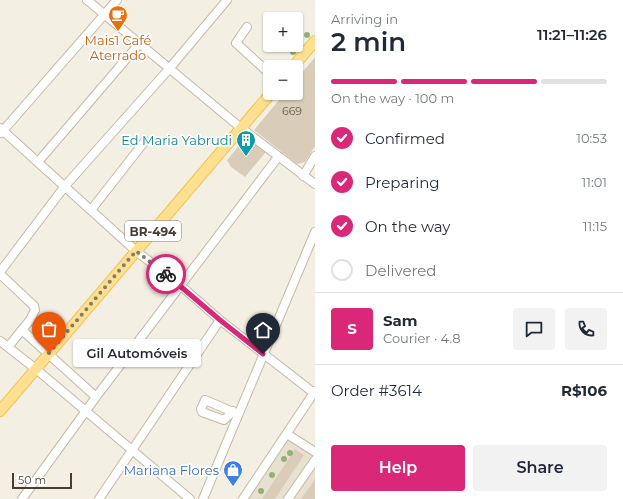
<!DOCTYPE html>
<meta charset="utf-8">
<style>
:root{--surface:#fff;--page:#f2f2f3;--text:#1f2937;--muted:#747a83;--line:#e0e1e3;--accent:#db2777}
body{margin:0;font-family:Montserrat,sans-serif;background:var(--page);color:var(--text);height:100vh;display:flex;flex-direction:column;font-size:15px;white-space:nowrap}
*{box-sizing:border-box;margin:0}
p{font-size:13px;color:var(--muted)}
.icon{flex:none;width:22px;height:22px;fill:none;stroke:currentColor;stroke-width:2;stroke-linecap:round;stroke-linejoin:round}
.map{position:relative;flex:1;overflow:hidden}
.panel{display:flex;flex-direction:column;background:var(--surface);width:308px}
.panel>*{flex:none}
.buttons{position:absolute;left:263px;top:12px;display:grid;gap:8px}
.buttons a{display:grid;place-items:center;width:40px;height:40px;border-radius:4px;background:var(--surface);box-shadow:0 1px 3px #0004;font-size:20px}
.scale{position:absolute;left:12px;bottom:10px;width:60px;box-sizing:border-box;padding-left:4px;border:2px solid #463e32;border-top:0;font-size:11px;line-height:14px;white-space:nowrap;color:#463e32;-webkit-text-stroke:3px #fff;paint-order:stroke}
.pin{position:absolute;display:grid;place-items:center;width:34px;height:34px;color:#fff;margin:-41px -17px;border-radius:50% 50% 50% 0;rotate:-45deg;box-shadow:0 0 4px #0007}
.pin .icon{rotate:45deg}
.courier{position:absolute;display:grid;place-items:center;width:40px;height:40px;margin:-20px;border:3px solid #db2777;border-radius:50%;background:#fff;color:#222;box-shadow:0 1px 5px #0007}
.bubble{position:absolute;height:28px;border-radius:4px;background:var(--surface);box-shadow:0 1px 3px #0004;font-size:13px;font-weight:600;line-height:28px;text-align:center}
.head em{font-style:normal;font-weight:600}
.head div{display:flex;flex-direction:column-reverse}
.head{display:flex;align-items:center;justify-content:space-between;height:68px;padding:0 16px}
h1{font-size:26px;font-weight:600;line-height:30px}
.bar{display:grid;grid-template-columns:repeat(4,1fr);gap:6px 4px;align-content:center;height:48px;padding:0 16px}
.bar i{height:5px;border-radius:3px;background:var(--line)}
.bar .on{background:var(--accent)}
.bar p{grid-column:span 4}
.line{display:flex;align-items:center;gap:10px;padding:0 16px;border-top:1px solid var(--line)}
.line div{flex:1}
.round{display:grid;place-items:center;flex:none;width:42px;height:42px;border-radius:4px;background:var(--page)}
ol{padding:0 16px;list-style:none}
li{display:flex;align-items:center;gap:12px;height:44px}
li p{margin-inline-start:auto}
li .icon{padding:4px;border-radius:50%;background:var(--accent);color:#fff;stroke-width:4}
li:last-child{color:var(--muted)}
li i{width:22px;height:22px;border:2px solid var(--line);border-radius:50%}
.action{display:flex;gap:8px;margin-top:auto;padding:8px 16px}
.action a{flex:1;height:46px;border-radius:4px;background:var(--accent);color:#fff;font-size:16px;font-weight:600;line-height:46px;text-align:center}
.action a+a{background:var(--page);color:var(--text)}
main{display:flex;flex:1;min-height:0}
.map>svg:first-child{display:block}
</style>
<main>
<div class="map">
<svg width="315" height="499" viewBox="0 0 315 499">
<rect width="100%" height="100%" fill="#f4efe3"/>
<!-- residential -->
<path fill="#e8e1d0" d="M287,434L315,452V499H244Z"/>
<!-- building -->
<path fill="#d9cdba" d="M315,57V146L305,162L297,164L254,130L285,93H296V80Z
M246,137L264,147L265,153L245,177L231,167L227,160Z
M295,449L304,455L275,499H262Z
M315,479V499H301Z"/>
<g fill="none" stroke-linecap="round" stroke-linejoin="round">
<!-- minor casing -->
<g stroke="#c3b9a7" stroke-width="10">
<path id="minor" d="M87,0L241,128L315,184
M247,27L236,43L270,74
M0,128L136,251L180,285L220,320L314,393
M1,133L117,0
M38,162L139,44
M303,176L315,156
M91,210L145,141
M0,272L65,186L169,69L227,0
M0,274L34,306L35,310L30,320L8,347
M22,330L96,397
M0,341L36,369L190,499
M233,411L224,420L202,412L201,409L205,400L238,414
M287,434L315,452
M22,499L96,397L278,157
M99,499L220,320
M203,499L315,232
M243,499L315,391
M288,499L315,460"/>
</g>
<!-- major casing -->
<g stroke="#f1c253" stroke-width="12">
<path id="major" d="M293,67L315,41
M0,411L271,93"/>
</g>
<!-- minor -->
<use href="#minor" stroke="#fff" stroke-width="8"/>
<!-- major -->
<use href="#major" stroke="#ffe090" stroke-width="10"/>
</g>
<!-- trees -->
<g fill="#93b177">
<circle cx="307" cy="35" r="3"/>
<circle cx="293" cy="52" r="3"/>
<circle cx="290" cy="453" r="3"/>
<circle cx="284" cy="459" r="3"/>
<circle cx="272" cy="475" r="3"/>
<circle cx="261" cy="491" r="3"/>
</g>
<g fill="none" stroke-linecap="round" stroke-linejoin="round">
<!-- done -->
<path stroke="#837c70" stroke-width="4" stroke-dasharray="0 7.2" d="M49,353L136,251L166,274"/>
<!-- route -->
<path stroke="#db2777" stroke-width="5" d="M166,274L220,320L263,354"/>
</g>
<!-- icons -->
<defs>
<g id="cafe-pin" transform="scale(1)"><path d="M0 17L-7.5 6A9.5 9.5 0 1 1 7.5 6Z" fill="#e8710a" stroke="#fff"/><path d="M-5.5-4.5H6V0H3Q3 3.5 0 3.5H-2.5Q-5.5 3.5-5.5 0ZM3-3.2v2h1.7v-2ZM-6 4.5H4V6H-6Z" fill="#fff"/></g>
<g id="building-pin" transform="scale(1)"><path d="M0 17L-7.5 6A9.5 9.5 0 1 1 7.5 6Z" fill="#0f9aa8" stroke="#fff"/><path d="M-4-6H4V6H1V3H-1V6H-4ZM-2.5-4.3h1.7v1.8h-1.7ZM.8-4.3h1.7v1.8H.8ZM-2.5-1h1.7V.8h-1.7ZM.8-1h1.7V.8H.8Z" fill="#fff"/></g>
<g id="shop-pin" transform="scale(1)"><path d="M0 17L-7.5 6A9.5 9.5 0 1 1 7.5 6Z" fill="#3f7fe0" stroke="#fff"/><path d="M-5-2.5h2.3a2.7 3.5 0 0 1 5.4 0H5L5.5 6h-11ZM-1.5-2.5h3a1.5 2.3 0 0 0-3 0Z" fill="#fff"/></g>
</defs>
<g fill-rule="evenodd">
<use href="#cafe-pin" x="118" y="15"/>
<use href="#building-pin" x="246" y="140"/>
<use href="#shop-pin" x="233" y="470"/>
</g>
<g text-anchor="middle" dominant-baseline="central" stroke-width="3.5" stroke-linejoin="round" paint-order="stroke">
<!-- number labels -->
<g font-size="11" fill="#6b6254">
<text x="292" y="111">669</text>
</g>
<!-- shield labels -->
<rect fill="#fff" stroke="#7e7870" stroke-width="1" x="125" y="221" width="56" height="20" rx="3"/>
<g font-size="12" font-weight="bold" fill="#463e32">
<text x="153" y="231">BR-494</text>
</g>
<!-- food labels -->
<g font-size="13" fill="#c56008" stroke="#fff">
<text x="118" y="40">Mais1 Café<tspan x="118" dy="15">Aterrado</tspan></text>
</g>
<!-- culture labels -->
<g font-size="13" fill="#0d838f" stroke="#fff" text-anchor="end">
<text x="232" y="140">Ed Maria Yabrudi</text>
</g>
<!-- shop labels -->
<g font-size="13" fill="#366cbe" stroke="#fff" text-anchor="end">
<text x="219" y="470">Mariana Flores</text>
</g>
</g>
</svg>
<div class="buttons">
<a>+</a>
<a>−</a>
</div>
<div class="scale">50 m</div>
<div class="pin" style="left:49px;top:353px;background:#ea580c"><svg class="icon" aria-label="bag" viewBox="0 0 24 24"><path d="M5 8h14l-1 12H6zM9 8a3 3 0 0 1 6 0"/></svg></div>
<div class="pin" style="left:263px;top:354px;background:#1f2937"><svg class="icon" aria-label="home" viewBox="0 0 24 24"><path d="M3 11l9-7 9 7M6 9v11h12V9"/></svg></div>
<div class="courier" style="left:166px;top:274px"><svg class="icon" aria-label="bike" viewBox="0 0 24 24"><circle cx="6" cy="16" r="4"/><circle cx="18" cy="16" r="4"/><path d="M6 16l4-8h5l3 8M10 8l3 8H6M13 5h3"/></svg></div>
<div class="bubble" style="left:73px;top:339px;width:128px">Gil Automóveis</div>
</div>
<section class="panel">
<div class="head"><div><h1>2 min</h1><p>Arriving in</p></div><em>11:21–11:26</em></div>
<div class="bar"><i class="on"></i><i class="on"></i><i class="on"></i><i></i><p>On the way · 100 m</p></div>
<ol>
<li><svg class="icon" aria-label="check" viewBox="0 0 24 24"><path d="M5 12l5 5 9-10"/></svg>Confirmed<p>10:53</p></li>
<li><svg class="icon" aria-label="check" viewBox="0 0 24 24"><path d="M5 12l5 5 9-10"/></svg>Preparing<p>11:01</p></li>
<li><svg class="icon" aria-label="check" viewBox="0 0 24 24"><path d="M5 12l5 5 9-10"/></svg>On the way<p>11:15</p></li>
<li><i></i>Delivered</li>
</ol>
<div class="line" style="height:72px"><b class="round" style="background:var(--accent);color:#fff">S</b><div><b>Sam</b><p>Courier · 4.8</p></div><a class="round"><svg class="icon" aria-label="chat" viewBox="0 0 24 24"><path d="M4 5h16v11H9l-5 4z"/></svg></a><a class="round"><svg class="icon" aria-label="phone" viewBox="0 0 24 24"><path d="M5 4h4l2 5-3 2q2 4 5 5l2-3 5 2v4C11 20 4 13 5 4z"/></svg></a></div>
<div class="line" style="height:52px"><div>Order #3614</div><b>R$106</b></div>
<div class="action"><a>Help</a><a>Share</a></div>
</section>
</main>
